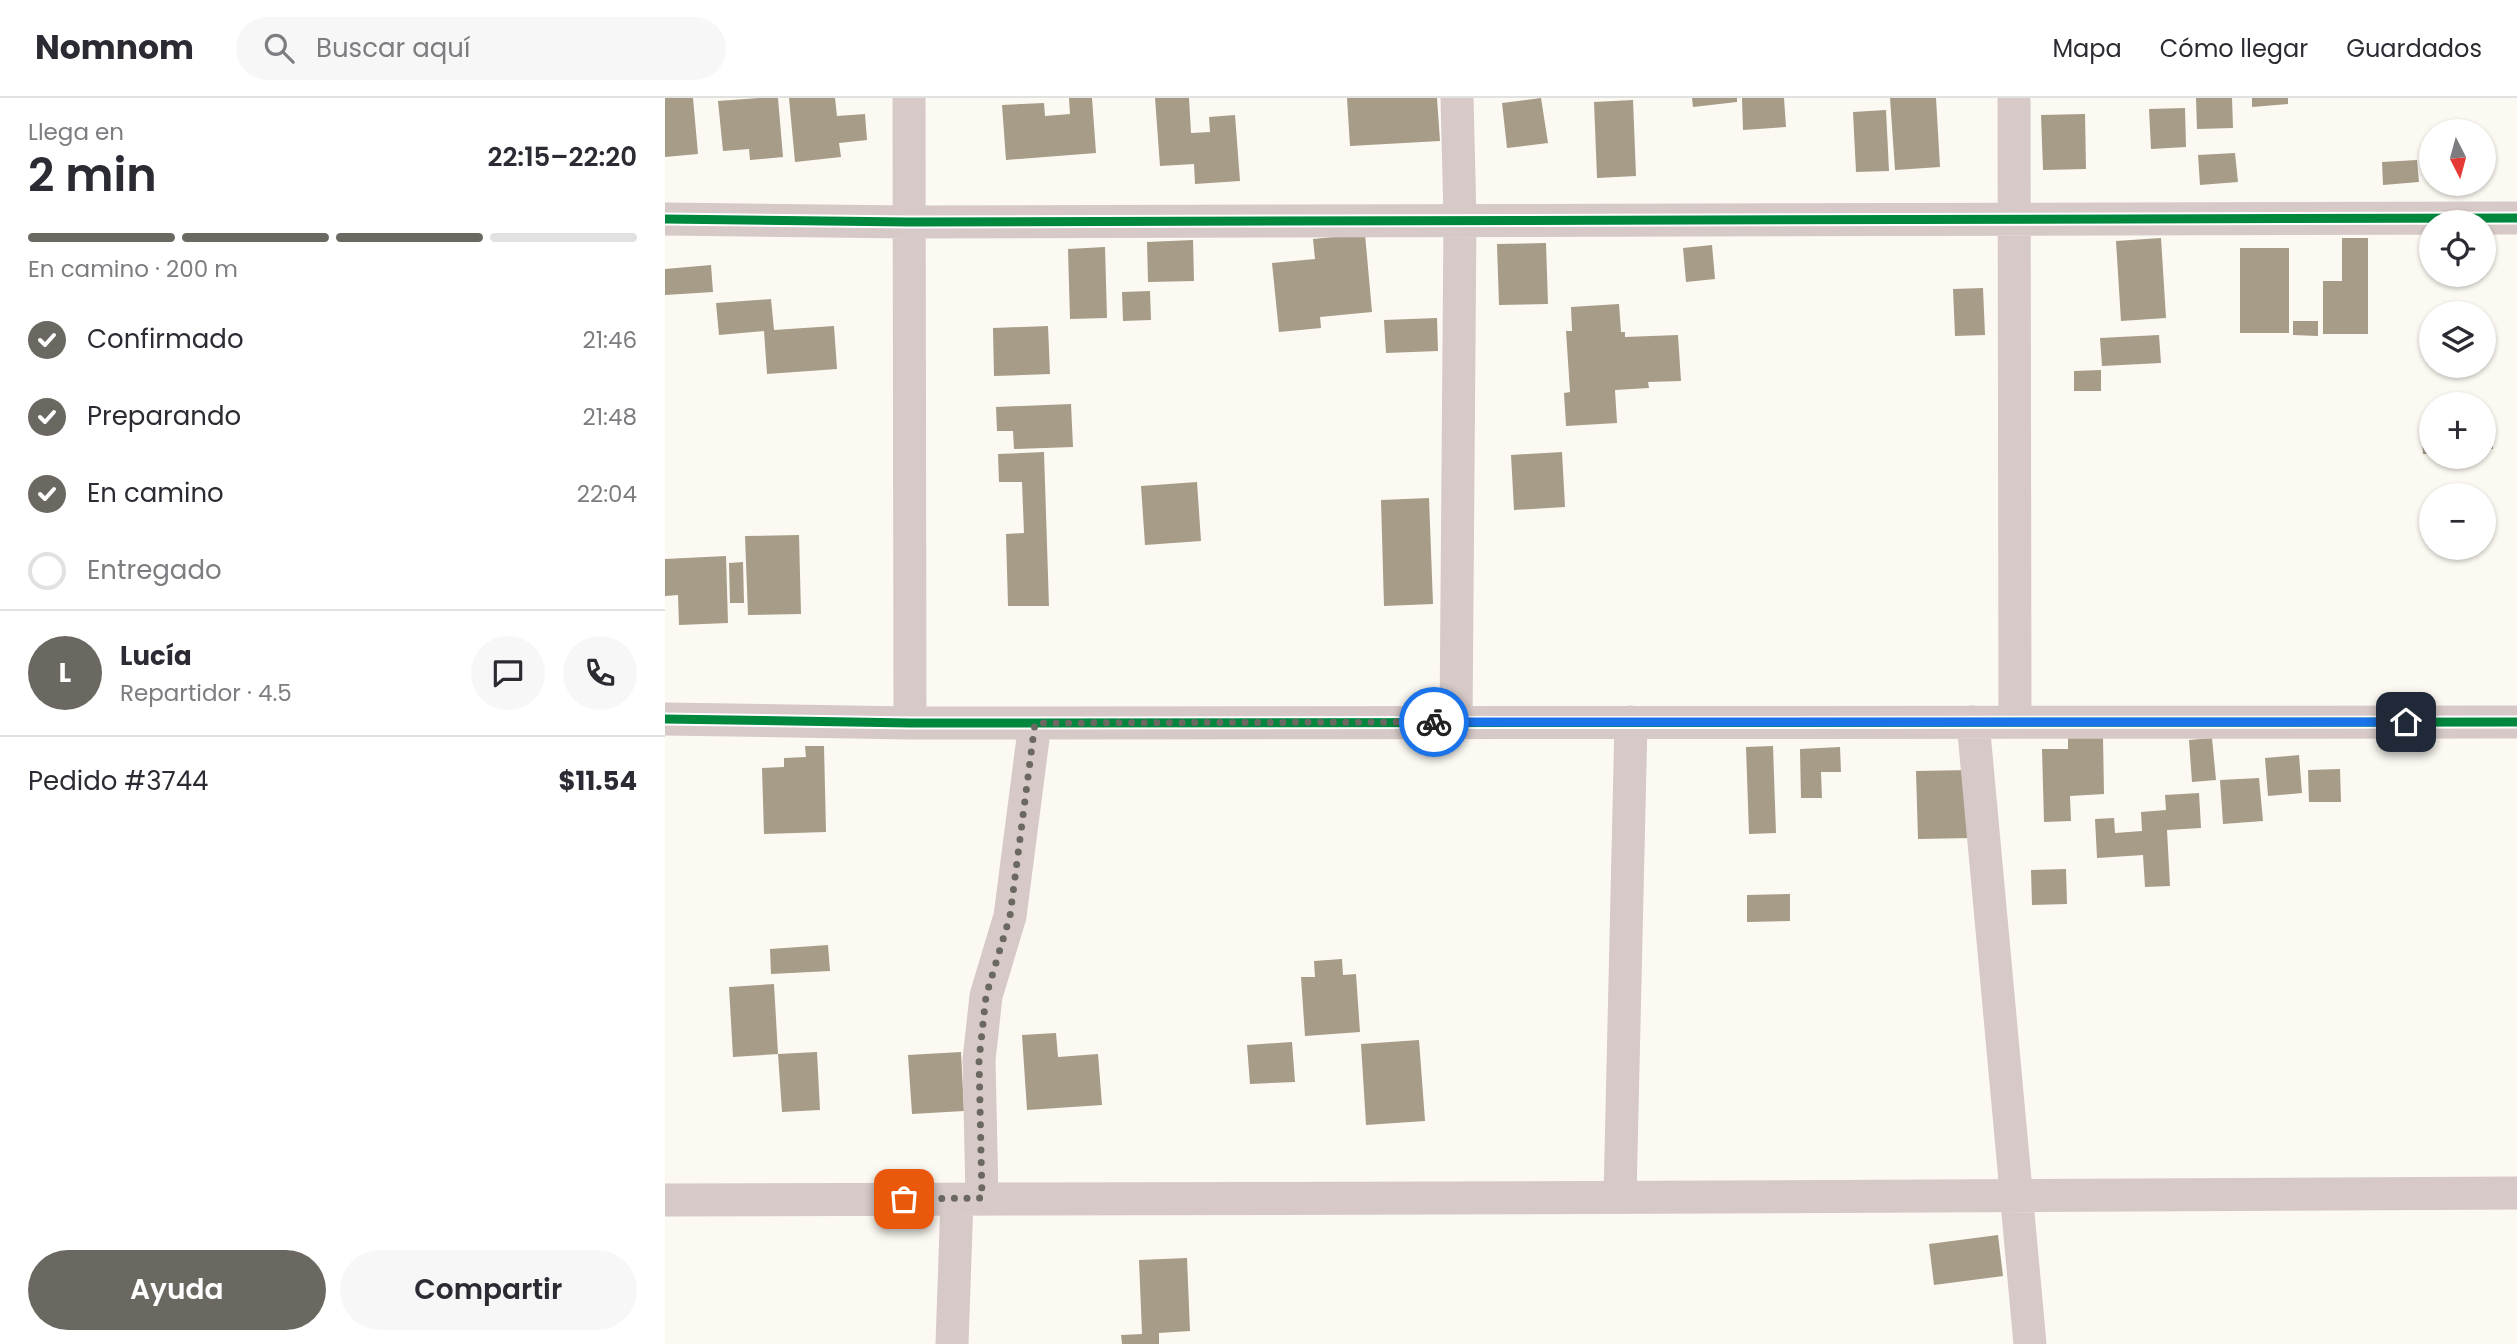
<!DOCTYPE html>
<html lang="es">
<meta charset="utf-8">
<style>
:root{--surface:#fff;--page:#f7f7f7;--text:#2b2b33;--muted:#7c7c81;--line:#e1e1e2;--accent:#6a6860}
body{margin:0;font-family:Poppins,sans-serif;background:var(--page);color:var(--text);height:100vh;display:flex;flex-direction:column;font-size:26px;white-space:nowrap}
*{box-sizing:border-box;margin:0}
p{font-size:23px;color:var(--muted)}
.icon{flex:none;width:38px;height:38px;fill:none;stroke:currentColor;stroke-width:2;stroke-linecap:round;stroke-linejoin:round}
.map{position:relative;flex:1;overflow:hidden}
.side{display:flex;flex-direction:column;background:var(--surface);width:665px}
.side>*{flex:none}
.needle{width:46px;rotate:174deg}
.controls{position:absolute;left:1754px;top:21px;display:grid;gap:14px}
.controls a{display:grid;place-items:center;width:77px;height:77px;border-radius:50%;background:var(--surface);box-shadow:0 2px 5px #0004;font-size:35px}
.pin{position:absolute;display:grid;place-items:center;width:60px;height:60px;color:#fff;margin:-30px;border-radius:14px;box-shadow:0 4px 10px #0006}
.courier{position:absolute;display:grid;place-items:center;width:70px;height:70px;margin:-35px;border:5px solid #1a73e8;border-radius:50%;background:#fff;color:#222;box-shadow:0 2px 9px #0007}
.head em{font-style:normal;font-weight:600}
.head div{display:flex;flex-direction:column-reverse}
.head{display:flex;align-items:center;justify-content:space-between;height:119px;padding:0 28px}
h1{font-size:46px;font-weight:600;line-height:52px}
.bar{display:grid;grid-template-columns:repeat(4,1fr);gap:10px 7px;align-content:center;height:84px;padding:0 28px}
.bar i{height:9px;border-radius:5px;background:var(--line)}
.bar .current{background:var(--accent)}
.bar p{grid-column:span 4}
.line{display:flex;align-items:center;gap:18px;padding:0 28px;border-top:2px solid var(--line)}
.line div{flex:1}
.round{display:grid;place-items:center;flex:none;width:74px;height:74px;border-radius:37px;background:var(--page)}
ol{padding:0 28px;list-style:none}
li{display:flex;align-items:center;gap:21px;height:77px}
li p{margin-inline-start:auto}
li .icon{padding:7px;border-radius:50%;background:var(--accent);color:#fff;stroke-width:4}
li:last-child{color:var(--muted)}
li i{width:38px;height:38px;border:4px solid var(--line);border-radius:50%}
.cta{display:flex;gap:14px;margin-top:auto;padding:14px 28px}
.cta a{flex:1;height:80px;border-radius:42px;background:var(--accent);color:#fff;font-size:28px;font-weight:600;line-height:80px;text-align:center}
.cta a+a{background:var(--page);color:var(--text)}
header{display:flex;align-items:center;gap:42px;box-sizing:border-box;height:98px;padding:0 35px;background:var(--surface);border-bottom:2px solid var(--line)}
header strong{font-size:33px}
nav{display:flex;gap:38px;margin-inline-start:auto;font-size:24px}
.search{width:490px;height:63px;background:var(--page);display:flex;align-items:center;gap:18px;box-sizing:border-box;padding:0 24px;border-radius:38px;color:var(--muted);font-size:26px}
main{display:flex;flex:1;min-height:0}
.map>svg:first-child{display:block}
</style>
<header>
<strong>Nomnom</strong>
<div class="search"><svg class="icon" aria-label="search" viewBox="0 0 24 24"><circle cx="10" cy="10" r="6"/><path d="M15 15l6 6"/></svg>Buscar aquí</div>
<nav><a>Mapa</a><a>Cómo llegar</a><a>Guardados</a></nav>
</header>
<main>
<section class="side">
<div class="head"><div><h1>2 min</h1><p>Llega en</p></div><em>22:15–22:20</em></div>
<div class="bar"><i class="current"></i><i class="current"></i><i class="current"></i><i></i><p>En camino · 200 m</p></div>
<ol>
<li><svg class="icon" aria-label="check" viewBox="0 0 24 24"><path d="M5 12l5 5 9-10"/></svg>Confirmado<p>21:46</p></li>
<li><svg class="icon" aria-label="check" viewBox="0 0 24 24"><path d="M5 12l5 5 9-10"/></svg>Preparando<p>21:48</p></li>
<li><svg class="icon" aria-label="check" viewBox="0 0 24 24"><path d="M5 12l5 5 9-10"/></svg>En camino<p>22:04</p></li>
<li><i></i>Entregado</li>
</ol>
<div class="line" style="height:126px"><b class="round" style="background:var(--accent);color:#fff">L</b><div><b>Lucía</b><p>Repartidor · 4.5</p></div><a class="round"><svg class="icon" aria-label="chat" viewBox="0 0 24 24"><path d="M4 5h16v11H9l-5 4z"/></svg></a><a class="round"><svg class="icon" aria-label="phone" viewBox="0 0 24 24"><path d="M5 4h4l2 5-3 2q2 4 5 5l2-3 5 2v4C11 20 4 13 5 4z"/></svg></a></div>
<div class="line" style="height:91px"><div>Pedido #3744</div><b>$11.54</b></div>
<div class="cta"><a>Ayuda</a><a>Compartir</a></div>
</section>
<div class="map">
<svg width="1852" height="1246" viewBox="0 0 1852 1246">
<rect width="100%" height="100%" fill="#fcf9f2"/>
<!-- building -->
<path fill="#a69c87" d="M0,0H28L33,56L0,59Z
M94,0H113L118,59L85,62L84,51L58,53L53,3Z
M124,0H170L172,18L200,16L202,42L174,45L176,59L130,64Z
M404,0H427L431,55L341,62L337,7L379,5L380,18L405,16Z
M490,0H524L526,35L545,34L544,19L570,17L575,83L530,86L529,66L495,68Z
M682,0H772L775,43L685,48Z
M876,0L883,45L842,50L837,5Z
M1027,0H1072V4L1028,9Z
M1077,0H1119L1121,29L1078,32Z
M1225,0H1271L1275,69L1230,72Z
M1531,0H1567L1568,30L1532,31Z
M1587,0H1623V6L1587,9Z
M968,2L971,78L932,80L929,4Z
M1520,10L1521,49L1486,51L1484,11Z
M1221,12L1224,73L1191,74L1188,14Z
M1420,16L1421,71L1378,72L1376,17Z
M1570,55L1573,84L1535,87L1533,57Z
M1752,62L1754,84L1718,87L1717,64Z
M700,136L707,214L655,219L656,230L614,234L607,165L650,161L648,141Z
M1496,140L1501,220L1456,223L1451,143Z
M1677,140H1703V236H1658V183H1677Z
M528,142L529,183L483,184L482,144Z
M881,145L883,206L834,207L832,146Z
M1047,147L1050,181L1021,184L1018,150Z
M440,149L442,220L405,221L403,151Z
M1575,150H1624V235H1575Z
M46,167L48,194L0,197V171Z
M1318,190L1320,237L1290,238L1288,191Z
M485,193L486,222L458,223L457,194Z
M106,201L109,232L169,228L172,271L102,276L99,233L54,237L51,205Z
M954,206L956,234H960V239L1013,237L1016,283L983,284L984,290L950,292L952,325L901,328L899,295L905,294L901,233H907L906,209Z
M772,220L773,253L721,255L719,222Z
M1628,223H1653V238L1628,237Z
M383,228L385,276L329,278L328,230Z
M1494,237L1496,265L1437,268L1435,240Z
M1436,272V293H1409V273Z
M406,306L408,349L349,351L348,333H332L331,309Z
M1826,317L1828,351L1818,352V318Z
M1766,322V356H1758L1756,323Z
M379,354L384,508H343L341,436L359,435L357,384H334L333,356Z
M897,354L900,409L849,412L846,357Z
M532,384L536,443L480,447L476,388Z
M764,400L768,506L719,508L716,402Z
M134,437L136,516L83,517L80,438Z
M61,458L63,525L14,527L13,497L0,498V461Z
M78,464L79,505H65L64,465Z
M1438,639L1439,696L1405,698L1406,723L1379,724L1377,651H1403V640Z
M1547,640L1551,682L1527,684L1524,642Z
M140,648H159L161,734L99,736L97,670L119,669V660L141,659Z
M1108,648L1111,735L1084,736L1081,649Z
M1175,649L1176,674H1156L1157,700H1136L1135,651Z
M1634,657L1637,695L1603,698L1600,660Z
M1675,671L1676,704H1644L1643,672Z
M1305,672L1307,740L1253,741L1251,673Z
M1594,680L1598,723L1558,726L1555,682Z
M1534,695L1536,730L1502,732L1505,788L1480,789L1478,757L1432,760L1430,721L1449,720L1450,735L1477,733L1476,714L1501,712L1500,697Z
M1401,771L1402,806L1367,807L1366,772Z
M1125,796V823L1082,824V797Z
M163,847L165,873L106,876L105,851Z
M677,861L678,877L691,876L695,934L640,938L636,879H650L649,863Z
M109,886L113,956L152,954L155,1012L117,1014L113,956L68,959L64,889Z
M391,935L393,959L433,956L437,1007L362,1012L357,937Z
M754,942L760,1023L701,1027L696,946Z
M627,944L630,984L585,986L582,947Z
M296,954L299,1013L247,1016L243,957Z
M1333,1137L1338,1178L1269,1187L1264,1146Z
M522,1160L525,1233L494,1235V1246H457L456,1237L477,1236L474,1162Z"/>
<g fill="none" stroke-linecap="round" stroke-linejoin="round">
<!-- minor -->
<path stroke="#d6c9c8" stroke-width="33" d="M244,0L245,625
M1349,0L1350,624
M0,121L244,124L1852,120
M0,621L245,625L1852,624
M791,624L795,121L792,0
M1308,624L1365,1246
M955,1099L966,624
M317,1100L314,962L321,898L345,818L370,625
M0,1102C617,1099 1235,1101 1852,1095
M287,1246L292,1101"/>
<!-- cycleway casing -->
<g stroke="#fff" stroke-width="13">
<path id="cycleway" d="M0,121L244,124L1852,120
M0,621L245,625L1852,624"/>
</g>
<!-- cycleway -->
<use href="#cycleway" stroke="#00873e" stroke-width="9"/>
</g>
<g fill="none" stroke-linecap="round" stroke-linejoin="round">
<!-- done -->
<path stroke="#6a6860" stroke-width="7" stroke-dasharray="0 12.6" d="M239,1101L317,1100L314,962L321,898L345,818L370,625L769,624"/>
<!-- route -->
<path stroke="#1a73e8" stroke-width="9" d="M769,624H1741"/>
</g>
</svg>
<div class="controls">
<a><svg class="needle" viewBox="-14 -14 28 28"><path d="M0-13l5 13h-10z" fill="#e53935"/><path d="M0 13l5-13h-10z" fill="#7c7c81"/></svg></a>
<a><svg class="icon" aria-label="locate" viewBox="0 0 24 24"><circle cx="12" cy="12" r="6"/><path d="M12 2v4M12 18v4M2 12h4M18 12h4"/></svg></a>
<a><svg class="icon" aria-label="layers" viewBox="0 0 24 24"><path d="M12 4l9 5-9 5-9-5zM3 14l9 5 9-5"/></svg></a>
<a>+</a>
<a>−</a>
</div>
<div class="pin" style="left:239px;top:1101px;background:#ea580c"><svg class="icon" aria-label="bag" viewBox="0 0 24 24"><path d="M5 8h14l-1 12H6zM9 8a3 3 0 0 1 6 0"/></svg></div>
<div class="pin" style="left:1741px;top:624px;background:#1f2937"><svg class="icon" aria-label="home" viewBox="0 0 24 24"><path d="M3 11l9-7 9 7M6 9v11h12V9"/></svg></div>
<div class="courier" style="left:769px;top:624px"><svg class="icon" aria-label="bike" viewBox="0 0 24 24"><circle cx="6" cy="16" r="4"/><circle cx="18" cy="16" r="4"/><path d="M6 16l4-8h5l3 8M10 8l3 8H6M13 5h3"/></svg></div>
</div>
</main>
